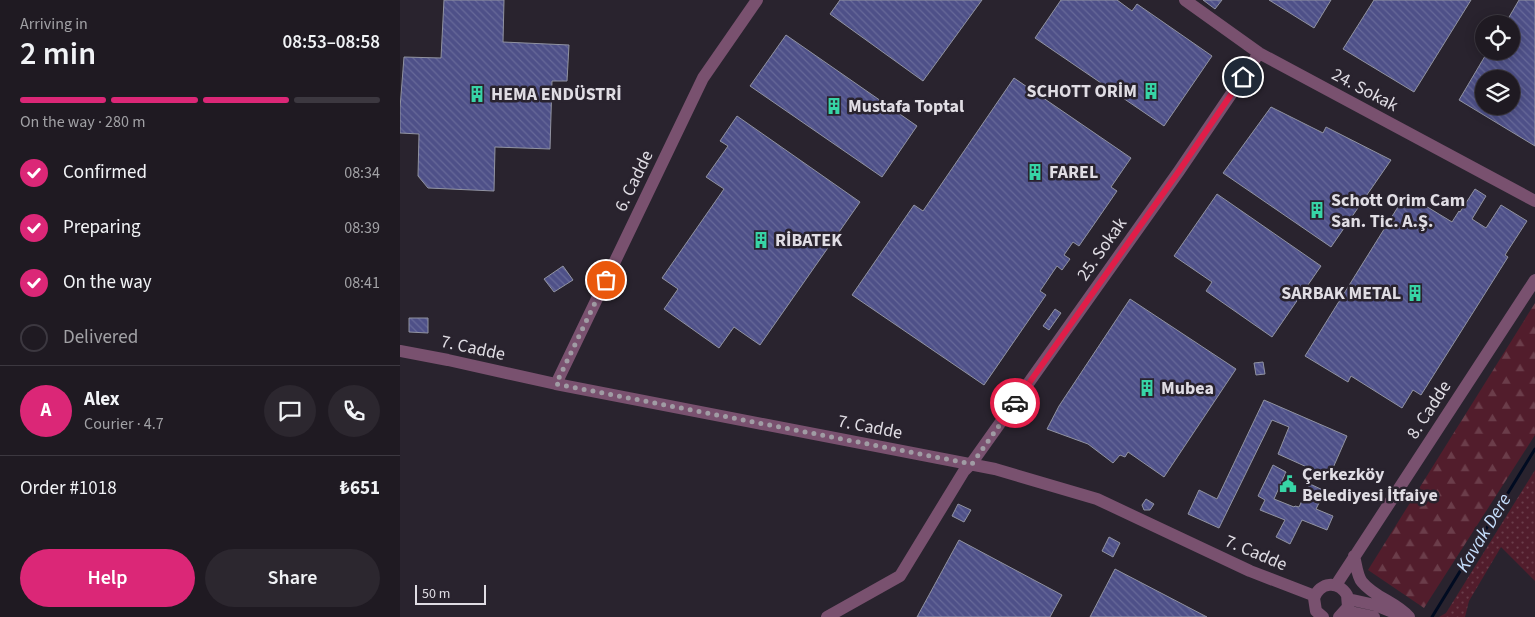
<!DOCTYPE html>
<meta charset="utf-8">
<style>
:root{--surface:#1f1a22;--page:#2c272f;--text:#f1f3f6;--muted:#a1a1a5;--line:#3c3840;--accent:#db2777}
body{margin:0;font-family:"Source Sans 3",sans-serif;background:var(--page);color:var(--text);height:100vh;display:flex;flex-direction:column;font-size:19px;white-space:nowrap}
*{box-sizing:border-box;margin:0}
p{font-size:16px;color:var(--muted)}
.icon{flex:none;width:28px;height:28px;fill:none;stroke:currentColor;stroke-width:2;stroke-linecap:round;stroke-linejoin:round}
.map{position:relative;flex:1;overflow:hidden}
.drawer{display:flex;flex-direction:column;background:var(--surface);width:400px}
.drawer>*{flex:none}
.tools{position:absolute;left:1075px;top:15px;display:grid;gap:10px}
.tools a{display:grid;place-items:center;width:45px;height:45px;border-radius:50%;background:var(--surface);box-shadow:0 2px 12px #0003,0 0 0 1px var(--line);font-size:25px}
.scale{position:absolute;left:15px;bottom:12px;width:71px;box-sizing:border-box;padding-left:5px;border:2px solid #e0dde4;border-top:0;font-size:14px;line-height:18px;white-space:nowrap;color:#e0dde4;-webkit-text-stroke:4px #29232e;paint-order:stroke}
.pin{position:absolute;display:grid;place-items:center;width:42px;height:42px;color:#fff;margin:-21px;border:2px solid #fff;border-radius:50%;box-shadow:0 1px 5px #0007}
.courier{position:absolute;display:grid;place-items:center;width:50px;height:50px;margin:-25px;border:4px solid #e11d48;border-radius:50%;background:#fff;color:#222;box-shadow:0 1px 6px #0007}
.head em{font-style:normal;font-weight:600}
.head div{display:flex;flex-direction:column-reverse}
.head{display:flex;align-items:center;justify-content:space-between;height:85px;padding:0 20px}
h1{font-size:32px;font-weight:600;line-height:38px}
.bar{display:grid;grid-template-columns:repeat(4,1fr);gap:8px 5px;align-content:center;height:60px;padding:0 20px}
.bar i{height:6px;border-radius:4px;background:var(--line)}
.bar .current{background:var(--accent)}
.bar p{grid-column:span 4}
.line{display:flex;align-items:center;gap:12px;padding:0 20px;border-top:1px solid var(--line)}
.line div{flex:1}
.round{display:grid;place-items:center;flex:none;width:52px;height:52px;border-radius:26px;background:var(--page)}
ol{padding:0 20px;list-style:none}
li{display:flex;align-items:center;gap:15px;height:55px}
li p{margin-inline-start:auto}
li .icon{padding:5px;border-radius:50%;background:var(--accent);color:#fff;stroke-width:4}
li:last-child{color:var(--muted)}
li i{width:28px;height:28px;border:2px solid var(--line);border-radius:50%}
.primary-button{display:flex;gap:10px;margin-top:auto;padding:10px 20px}
.primary-button a{flex:1;height:58px;border-radius:30px;background:var(--accent);color:#fff;font-size:20px;font-weight:600;line-height:58px;text-align:center}
.primary-button a+a{background:var(--page);color:var(--text)}
main{display:flex;flex:1;min-height:0}
.map>svg:first-child{display:block}
</style>
<main>
<section class="drawer">
<div class="head"><div><h1>2 min</h1><p>Arriving in</p></div><em>08:53–08:58</em></div>
<div class="bar"><i class="current"></i><i class="current"></i><i class="current"></i><i></i><p>On the way · 280 m</p></div>
<ol>
<li><svg class="icon" aria-label="check" viewBox="0 0 24 24"><path d="M5 12l5 5 9-10"/></svg>Confirmed<p>08:34</p></li>
<li><svg class="icon" aria-label="check" viewBox="0 0 24 24"><path d="M5 12l5 5 9-10"/></svg>Preparing<p>08:39</p></li>
<li><svg class="icon" aria-label="check" viewBox="0 0 24 24"><path d="M5 12l5 5 9-10"/></svg>On the way<p>08:41</p></li>
<li><i></i>Delivered</li>
</ol>
<div class="line" style="height:90px"><b class="round" style="background:var(--accent);color:#fff">A</b><div><b>Alex</b><p>Courier · 4.7</p></div><a class="round"><svg class="icon" aria-label="chat" viewBox="0 0 24 24"><path d="M4 5h16v11H9l-5 4z"/></svg></a><a class="round"><svg class="icon" aria-label="phone" viewBox="0 0 24 24"><path d="M5 4h4l2 5-3 2q2 4 5 5l2-3 5 2v4C11 20 4 13 5 4z"/></svg></a></div>
<div class="line" style="height:65px"><div>Order #1018</div><b>₺651</b></div>
<div class="primary-button"><a>Help</a><a>Share</a></div>
</section>
<div class="map">
<svg width="1135" height="617" viewBox="0 0 1135 617">
<defs>
<pattern id="grass-dots" width="8" height="8" patternUnits="userSpaceOnUse" patternTransform="scale(1.25)"><rect width="8" height="8" fill="#521d2c"/><path d="M2 2h.1M6 6h.1" fill="none" stroke="#6b3d4a" stroke-width="1.8" stroke-linecap="round"/></pattern>
<pattern id="forest-firs" width="22" height="20" patternUnits="userSpaceOnUse" patternTransform="scale(1.25)"><rect width="22" height="20" fill="#521d2c"/><path d="M5 1l3.5 6h-7zM16 11l3.5 6h-7z" fill="#6b3d4a"/></pattern>
<pattern id="building-back-hatch" width="6" height="6" patternUnits="userSpaceOnUse" patternTransform="scale(1.25)"><rect width="6" height="6" fill="#4e5088"/><path d="M-1 5l2 2M0 0l6 6M5-1l2 2" fill="none" stroke="#676999"/></pattern>
</defs>
<rect width="100%" height="100%" fill="#29232e"/>
<!-- grass -->
<path fill="url(#grass-dots)" d="M1135,470V581L1101,547L1069,601L1065,617H1039L1046,613Z"/>
<!-- forest -->
<path fill="url(#forest-firs)" d="M1135,303V435L1024,608L968,570Z"/>
<g fill="none" stroke-linecap="round" stroke-linejoin="round">
<!-- stream -->
<path stroke="#000b21" stroke-width="3" d="M1032,617L1135,449"/>
</g>
<!-- building -->
<path fill="url(#building-back-hatch)" stroke="#9193a1" fill-rule="evenodd" d="M44,0H104L103,42L169,45L167,81H152L150,149L95,147L94,191L28,188L18,176L19,134L0,133V108L4,57L41,58Z
M440,0H582L523,81L430,14Z
M661,0H717L732,11L737,4L812,56L764,126L635,38Z
M803,0H822L815,9Z
M869,0H931L914,28Z
M974,0H1071L1014,92L943,49Z
M1119,0H1135V146L1059,100L1088,51H1111V24H1105ZM1084,79H1111V106H1084Z
M386,35L517,126L482,177L350,86Z
M614,78L731,158L711,187L717,191L679,246L673,242L664,255L670,259L662,270L657,266L640,291L646,295L584,385L452,295L514,205L523,211Z
M871,107L923,133L926,127L991,160L931,247L823,173Z
M337,116L460,202L360,345L334,327L319,348L264,309L278,289L262,278L324,189L306,177L328,146L320,141Z
M1075,189L1086,196L1072,219L1086,228L1101,205L1127,221L1105,255L1108,257L1021,395L1013,390L1002,408L951,376L948,382L905,356L1006,194L1052,222L1059,211L1060,212Z
M817,194L921,266L872,337L806,291L812,282L774,256Z
M163,266L173,280L154,292L144,279Z
M730,299L836,369L764,477L728,452L725,457L720,455L713,463L688,444L647,429L659,406Z
M655,309L661,313L649,330L643,326Z
M9,318H28V333L9,332Z
M863,362L865,374L856,375L854,363Z
M864,400L947,436L929,477L878,454L889,427L872,420L819,528L788,514L799,490L817,499Z
M873,465L886,472L874,499L894,507L895,506L899,507L910,484L925,491L916,509L933,516L927,530L902,520L890,544L876,537L885,520L860,510L865,500L858,496Z
M746,499L754,504L750,510H744L742,505Z
M558,504L571,510L564,522L552,516Z
M709,537L720,543L713,557L702,551Z
M559,540L662,595L650,617H517Z
M715,569L807,617H690Z"/>
<g fill="none" stroke-linecap="round" stroke-linejoin="round">
<!-- minor -->
<path stroke="#79516f" stroke-width="12" d="M785,0L859,53L1135,201
M0,351L48,360L156,384L595,469L697,499L850,571L915,596
M156,384L303,78L357,0
M954,556C956,563 957,576 962,582C975,598 996,602 1009,617
M936,585L1135,280
M948,599L975,605L1000,615
M946,611L974,617
M427,617L500,576L564,471L571,464L779,171L859,53
M923,617L916,611L914,598C920,582 938,580 947,595L948,607L939,617"/>
</g>
<g fill="none" stroke-linecap="round" stroke-linejoin="round">
<!-- done -->
<path stroke="#a09ca4" stroke-width="5" stroke-dasharray="0 9" d="M206,280L156,384L572,464L615,403"/>
<!-- route -->
<path stroke="#e11d48" stroke-width="6" d="M615,403L779,171L843,77"/>
</g>
<!-- icons -->
<defs>
<g id="building-bare" transform="scale(1.35)"><path d="M-4-6H4V6H1V3H-1V6H-4ZM-2.5-4.3h1.7v1.8h-1.7ZM.8-4.3h1.7v1.8H.8ZM-2.5-1h1.7V.8h-1.7ZM.8-1h1.7V.8H.8Z" fill="#37d4a6" stroke="#29232e" stroke-width="2.5" paint-order="stroke"/></g>
<g id="civic-bare" transform="scale(1.35)"><path d="M-.6-6.5H3V-4.5H.6V-3L4-1V1h2V6H-6V1h2V-1L-.6-3ZM-1.2 2.5V6h2.4V2.5Z" fill="#37d4a6" stroke="#29232e" stroke-width="2.5" paint-order="stroke"/></g>
</defs>
<g fill-rule="evenodd">
<use href="#building-bare" x="751" y="91"/>
<use href="#building-bare" x="77" y="94"/>
<use href="#building-bare" x="434" y="106"/>
<use href="#building-bare" x="635" y="172"/>
<use href="#building-bare" x="917" y="210"/>
<use href="#building-bare" x="361" y="240"/>
<use href="#building-bare" x="1015" y="293"/>
<use href="#building-bare" x="747" y="388"/>
<use href="#civic-bare" x="888" y="484"/>
</g>
<g text-anchor="middle" dominant-baseline="central" stroke-width="5" stroke-linejoin="round" paint-order="stroke">
<!-- street labels -->
<g font-size="18" fill="#e0dde4" stroke="#29232e">
<text transform="translate(965 90) rotate(28)">24. Sokak</text>
<text transform="translate(234 181) rotate(-64)">6. Cadde</text>
<text transform="translate(702 249) rotate(-55)">25. Sokak</text>
<text transform="translate(73 348) rotate(12)">7. Cadde</text>
<text transform="translate(1029 410) rotate(-57)">8. Cadde</text>
<text transform="translate(470 427) rotate(11)">7. Cadde</text>
<text transform="translate(856 553) rotate(23)">7. Cadde</text>
</g>
<!-- poi labels -->
<g font-size="18" font-weight="bold" fill="#e0dde4" stroke="#29232e" text-anchor="start">
<text x="737" y="91" text-anchor="end">SCHOTT ORİM</text>
<text x="91" y="94">HEMA ENDÜSTRİ</text>
<text x="448" y="106">Mustafa Toptal</text>
<text x="649" y="172">FAREL</text>
<text x="931" y="200">Schott Orim Cam<tspan x="931" dy="21">San. Tic. A.Ş.</tspan></text>
<text x="375" y="240">RİBATEK</text>
<text x="1001" y="293" text-anchor="end">SARBAK METAL</text>
<text x="761" y="388">Mubea</text>
<text x="902" y="474">Çerkezköy<tspan x="902" dy="21">Belediyesi İtfaiye</tspan></text>
</g>
<!-- water labels -->
<g font-size="19" font-style="italic" fill="#c5defc" stroke="#29232e">
<text transform="translate(1084 533) rotate(-59)">Kavak Dere</text>
</g>
</g>
</svg>
<div class="tools">
<a><svg class="icon" aria-label="locate" viewBox="0 0 24 24"><circle cx="12" cy="12" r="6"/><path d="M12 2v4M12 18v4M2 12h4M18 12h4"/></svg></a>
<a><svg class="icon" aria-label="layers" viewBox="0 0 24 24"><path d="M12 4l9 5-9 5-9-5zM3 14l9 5 9-5"/></svg></a>
</div>
<div class="scale">50 m</div>
<div class="pin" style="left:206px;top:280px;background:#ea580c"><svg class="icon" aria-label="bag" viewBox="0 0 24 24"><path d="M5 8h14l-1 12H6zM9 8a3 3 0 0 1 6 0"/></svg></div>
<div class="pin" style="left:843px;top:77px;background:#1f2937"><svg class="icon" aria-label="home" viewBox="0 0 24 24"><path d="M3 11l9-7 9 7M6 9v11h12V9"/></svg></div>
<div class="courier" style="left:615px;top:403px"><svg class="icon" aria-label="car" viewBox="0 0 24 24"><path d="M5 17H2v-5l4-1 3-4h7l3 4 3 1v5h-3M9 17h6M6 11h13"/><circle cx="7" cy="17" r="2"/><circle cx="17" cy="17" r="2"/></svg></div>
</div>
</main>
